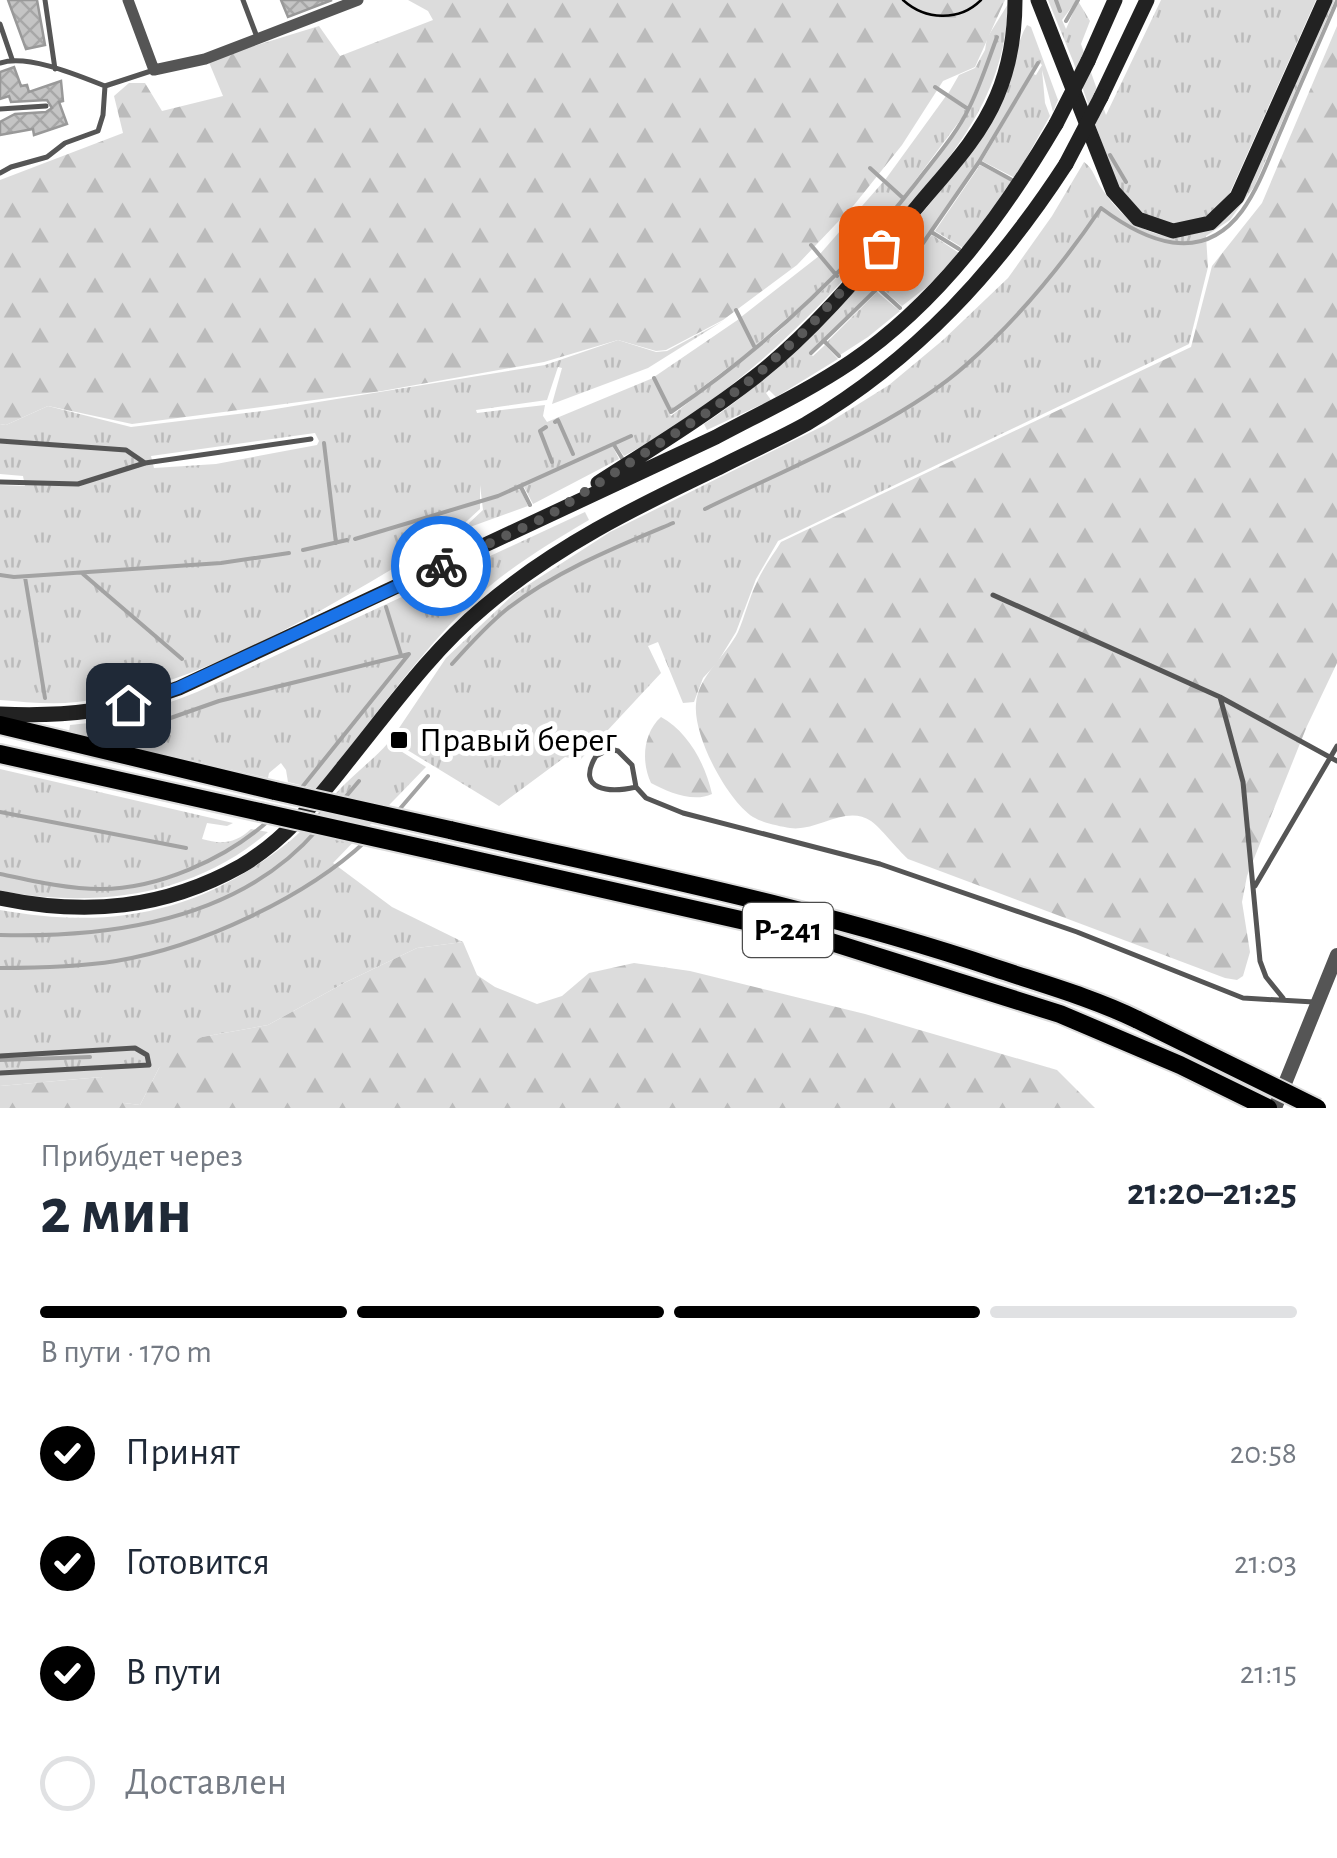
<!DOCTYPE html>
<html lang="ru">
<meta charset="utf-8">
<style>
:root{--surface:#fff;--page:#f2f2f3;--text:#1f2937;--muted:#747a83;--line:#e0e1e3;--accent:#000}
body{margin:0;font-family:"Alegreya Sans",sans-serif;background:var(--page);color:var(--text);height:100vh;display:flex;flex-direction:column;font-size:38px;white-space:nowrap}
*{box-sizing:border-box;margin:0}
p{font-size:32px;color:var(--muted)}
.icon{flex:none;width:55px;height:55px;fill:none;stroke:currentColor;stroke-width:2;stroke-linecap:round;stroke-linejoin:round}
.map{position:relative;height:1108px;overflow:hidden}
.sheet{display:flex;flex-direction:column;background:var(--surface);flex:1}
.sheet>*{flex:none}
.pin{position:absolute;display:grid;place-items:center;width:85px;height:85px;color:#fff;margin:-42px;border-radius:20px;box-shadow:0 5px 15px #0006}
.courier{position:absolute;display:grid;place-items:center;width:100px;height:100px;margin:-50px;border:8px solid #1a73e8;border-radius:50%;background:#fff;color:#222;box-shadow:0 2px 12px #0007}
.headline em{font-style:normal;font-weight:700}
.headline div{display:flex;flex-direction:column-reverse}
.headline{display:flex;align-items:center;justify-content:space-between;height:170px;padding:0 40px}
h1{font-size:65px;font-weight:700;line-height:75px}
.bar{display:grid;grid-template-columns:repeat(4,1fr);gap:15px 10px;align-content:center;height:120px;padding:0 40px}
.bar i{height:12px;border-radius:8px;background:var(--line)}
.bar .on{background:var(--accent)}
.bar p{grid-column:span 4}
ol{padding:0 40px;list-style:none}
li{display:flex;align-items:center;gap:30px;height:110px}
li p{margin-inline-start:auto}
li .icon{padding:10px;border-radius:50%;background:var(--accent);color:#fff;stroke-width:4}
li:last-child{color:var(--muted)}
li i{width:55px;height:55px;border:5px solid var(--line);border-radius:50%}
.map>svg:first-child{display:block}
</style>
<div class="map">
<svg width="1337" height="1108" viewBox="0 0 1337 1108">
<defs>
<pattern id="grass-tufts" width="24" height="20" patternUnits="userSpaceOnUse" patternTransform="scale(2.5)"><rect width="24" height="20" fill="#dcdcdc"/><path d="M3 7l-1-3M5 7V3M7 7l1-3M15 17l-1-3M17 17v-4M19 17l1-3" fill="none" stroke="#bbb"/></pattern>
<pattern id="forest-firs" width="22" height="20" patternUnits="userSpaceOnUse" patternTransform="scale(2.5)"><rect width="22" height="20" fill="#dcdcdc"/><path d="M5 1l3.5 6h-7zM16 11l3.5 6h-7z" fill="#bbb"/></pattern>
<pattern id="building-cross-hatch" width="8" height="8" patternUnits="userSpaceOnUse" patternTransform="scale(2.5)"><rect width="8" height="8" fill="#c4c4c4"/><path d="M0 0l8 8M0 8l8-8" fill="none" stroke="#a7a7a7"/></pattern>
</defs>
<rect width="100%" height="100%" fill="#fff"/>
<!-- grass -->
<path fill="url(#grass-tufts)" fill-rule="evenodd" d="M1048,0H1055L1060,12L1057,0H1077L1062,20L1066,29L1078,1L1090,21L1081,44L1106,115L1161,0H1316L1228,197L1208,216L1173,225L1147,217L1117,186L1073,61Z
M1330,0H1335L1254,187L1230,220L1206,236L1208,267L1189,344L778,541L756,579L736,632L717,663L703,678L694,702L683,703L658,642L648,646L661,673L580,760L565,757L499,806L391,740L446,658L514,594L610,532L825,425L889,385L943,340L1008,278L1052,216L1084,162C1094,169 1095,179 1102,189C1132,233 1170,250 1219,224Z
M1008,4C1005,104 943,167 881,238L877,234L969,112L998,37L968,107L948,94L959,75L975,68L985,50L987,38Z
M1027,25L1031,27L1058,100L1053,112L1042,70L1045,103L1050,116L1015,178L982,161L1033,74L1036,75L1042,65L1039,62L978,162L920,246L810,354L813,356L825,345L838,359L776,397L769,390L766,393L771,400L707,430L704,424C775,377 833,314 889,251C930,205 970,158 1000,104C1014,80 1014,46 1027,25Z
M946,96L967,111L903,197L885,180Z
M980,165L1013,182L963,248L935,231Z
M883,182L902,199L837,275L820,254Z
M932,235L959,253L928,286L902,306L881,288Z
M874,237L878,241C804,327 724,402 624,456L617,446L613,447L619,459L533,504L524,487L520,488L528,506L470,527L469,523L483,510L480,485V509L457,530L454,526L444,530L446,536L432,542L433,545C327,607 201,688 77,702C51,705 25,702 0,700V485L25,486L23,476L0,474V424L6,425L48,406L131,427L263,411L545,365L618,340L656,352L667,351L723,321L648,368L552,404L562,368L558,367L547,400L476,410L477,413L545,405L543,416L547,422L653,378L671,416L777,333L837,277ZM315,433L319,441L317,445L216,464L154,468L151,456Z
M819,256L836,276L755,346L741,317Z
M877,292L900,311L868,337L840,355L827,342Z
M739,319L754,348L672,410L654,377Z
M585,512L589,520C547,545 504,570 469,605C412,661 367,728 316,789L288,782L286,770L281,763L269,773L268,778L69,732L70,725C115,721 154,709 197,692Z
M388,743L426,767L333,863L392,907L463,942L417,948L346,982L268,1025L202,1037L159,1068L140,1105L124,1103L101,1077L0,1086V910C112,930 200,913 290,841C308,826 323,807 339,790C354,774 375,758 388,743Z
M0,769L233,823L227,826L207,823L202,839C222,845 236,843 251,829L268,832C195,895 99,908 7,892L0,890Z"/>
<!-- forest -->
<path fill="url(#forest-firs)" d="M408,0H1005L975,67L943,81L902,145L854,205L797,265L723,320L666,350L656,351L618,340L544,362L382,391L132,424L48,406L6,425L0,424V180L123,133L114,96L129,83H145L162,111L223,96L208,60L319,26L340,56L433,20L428,11Z
M1337,26V663L1307,726L1247,876L1242,902L1250,952L1243,976L1237,980L1225,978L908,859C897,849 881,828 871,821C846,804 817,832 790,828C779,826 763,823 753,817C727,800 693,736 696,704C698,676 726,656 738,632C745,616 749,598 757,582C763,568 773,555 781,542L1191,347L1212,266L1262,203Z
M661,717C688,732 705,763 712,794C693,803 668,792 651,783C641,762 643,733 661,717Z
M463,942L477,975L495,987L537,1004L562,996L589,973L634,963L690,971L865,1014L1057,1070L1095,1108H0V1086L101,1077L118,1087L124,1103L140,1105L159,1068L170,1054L202,1037L268,1025L346,982L417,948Z"/>
<g fill="none" stroke-linecap="round" stroke-linejoin="round">
<!-- stream -->
<path stroke="#a3a3a3" stroke-width="4" d="M1056,0L1060,11
M1066,21L1078,0
M935,87L968,109
M1110,155L1126,182
M981,163L1012,180
M870,168L903,198
M933,233L959,249
M811,245L837,276
M878,288L900,308
M736,310L754,346
M825,342L839,356
M811,353L921,246L979,162L1038,63
M654,378L671,412C764,348 847,272 916,183C934,159 956,135 969,108C980,86 988,61 997,37
M555,422L558,420L573,454
M546,427L540,431L552,462
M324,443L336,543
M614,445L622,458
M521,487L530,505
M705,509C786,469 900,424 966,365C1017,320 1063,264 1101,208C1145,241 1201,266 1242,211C1260,186 1270,155 1282,128C1300,85 1319,43 1337,1
M355,539L498,496L631,436
M303,550L347,540
M83,574L182,659
M0,575L14,577L221,563L289,553
M25,577L45,698
M386,607L401,655
M452,664C469,645 487,625 507,609C556,571 616,547 673,523
M104,732L162,721L219,701L409,654L299,791
M343,800L359,781
M398,811L428,776
M0,812L186,848
M0,874C33,881 68,889 101,889C158,889 225,859 267,822
M0,935C113,938 239,920 317,830
M0,968C39,968 78,967 116,961C199,947 305,898 366,841
M0,1060L90,1057"/>
</g>
<!-- building -->
<path fill="url(#building-cross-hatch)" stroke="#999" stroke-width="2.5" d="M8,0H37L45,45L26,49Z
M281,0H332L288,17Z
M14,67L21,86L27,85L29,92L61,81L63,101L59,102L67,124L34,135L33,129L0,135V122L15,114L46,112L52,108L47,100L11,102L9,96L0,99V72Z"/>
<g fill="none" stroke-linecap="round" stroke-linejoin="round">
<!-- trunk casing -->
<g stroke="#dbdbdb" stroke-width="22">
<path id="trunk" d="M0,725L275,791
M0,754L260,812
M450,830C632,872 818,908 995,968C1043,984 1093,998 1138,1020
M435,851L812,936L1060,1014L1180,1065L1268,1108"/>
</g>
<!-- service -->
<path stroke="#555" stroke-width="5" d="M45,0L55,69
M243,0L257,37
M0,24L12,59
M0,63C28,54 77,75 105,86
M0,109L46,106
M0,173L11,167L47,157L65,143L98,131L103,115L105,86L154,70
M0,441L126,450L145,463
M0,482L78,484L145,463L311,439
M993,595L1220,697L1337,761
M1220,697L1243,782L1260,961L1266,977L1283,998
M636,787C610,793 575,791 596,756L610,749L618,751L632,765L636,787L646,798L683,813L880,864L1077,932L1243,998L1314,1002
M1255,886L1337,746
M0,1056L135,1048L147,1055L149,1065L0,1073"/>
<!-- minor -->
<path stroke="#555" stroke-width="11" d="M128,0L154,70L205,59L358,0"/>
<!-- tertiary -->
<path stroke="#555" stroke-width="14" d="M1275,1108L1337,955"/>
<!-- secondary -->
<path stroke="#222" stroke-width="15" d="M1038,0L1113,191L1138,219L1173,231L1210,223L1237,197L1325,0
M1088,61L1115,0
M1101,97L1147,0
M598,483C651,449 705,416 755,377C816,329 867,266 917,207C946,172 979,139 997,96C1010,65 1015,34 1015,0
M0,714C66,717 117,711 179,688L716,437C761,413 808,391 851,362C939,302 1003,214 1056,124
M0,898C86,916 164,909 241,866C282,842 315,803 344,766C388,712 430,652 484,607C554,547 636,507 718,468C747,453 777,440 806,424C916,359 997,270 1066,164"/>
<!-- trunk -->
<use href="#trunk" stroke="#000" stroke-width="18"/>
<!-- tram -->
<path stroke="#000" stroke-width="2.5" d="M903,0C925,20 959,22 981,0"/>
<!-- trunk-bridge casing -->
<g stroke="#dbdbdb" stroke-width="22" stroke-linecap="butt">
<path id="trunk-bridge" d="M275,791L450,830
M260,812L435,851
M1138,1020L1317,1108"/>
</g>
<!-- secondary-bridge -->
<path stroke="#222" stroke-width="15" d="M1056,124L1088,61
M1066,164L1101,97"/>
<!-- trunk-bridge -->
<use href="#trunk-bridge" stroke="#000" stroke-width="18"/>
</g>
<g fill="none" stroke-linecap="round" stroke-linejoin="round">
<!-- done -->
<path stroke="#595959" stroke-width="10" stroke-dasharray="0 18" d="M441,566L548,516L714,408L758,374L808,328L881,248"/>
<!-- route -->
<path stroke="#1a73e8" stroke-width="12" d="M128,705L178,688L441,566"/>
</g>
<!-- markers -->
<rect fill="#000" stroke="#fff" stroke-width="4" x="389" y="730" width="20" height="20" rx="5"/>
<g text-anchor="middle" dominant-baseline="central" stroke-width="10" stroke-linejoin="round" paint-order="stroke">
<!-- shield labels -->
<rect fill="#fff" stroke="#4c4c4c" stroke-width="2.5" x="743" y="903" width="90" height="54" rx="8"/>
<g font-size="32" font-weight="bold" fill="#000">
<text x="788" y="930">Р-241</text>
</g>
<!-- poi labels -->
<g font-size="35" fill="#000" stroke="#fff" text-anchor="start">
<text x="419" y="740">Правый берег</text>
</g>
</g>
</svg>
<div class="pin" style="left:881px;top:248px;background:#ea580c"><svg class="icon" aria-label="bag" viewBox="0 0 24 24"><path d="M5 8h14l-1 12H6zM9 8a3 3 0 0 1 6 0"/></svg></div>
<div class="pin" style="left:128px;top:705px;background:#1f2937"><svg class="icon" aria-label="home" viewBox="0 0 24 24"><path d="M3 11l9-7 9 7M6 9v11h12V9"/></svg></div>
<div class="courier" style="left:441px;top:566px"><svg class="icon" aria-label="bike" viewBox="0 0 24 24"><circle cx="6" cy="16" r="4"/><circle cx="18" cy="16" r="4"/><path d="M6 16l4-8h5l3 8M10 8l3 8H6M13 5h3"/></svg></div>
</div>
<section class="sheet">
<div class="headline"><div><h1>2 мин</h1><p>Прибудет через</p></div><em>21:20–21:25</em></div>
<div class="bar"><i class="on"></i><i class="on"></i><i class="on"></i><i></i><p>В пути · 170 m</p></div>
<ol>
<li><svg class="icon" aria-label="check" viewBox="0 0 24 24"><path d="M5 12l5 5 9-10"/></svg>Принят<p>20:58</p></li>
<li><svg class="icon" aria-label="check" viewBox="0 0 24 24"><path d="M5 12l5 5 9-10"/></svg>Готовится<p>21:03</p></li>
<li><svg class="icon" aria-label="check" viewBox="0 0 24 24"><path d="M5 12l5 5 9-10"/></svg>В пути<p>21:15</p></li>
<li><i></i>Доставлен</li>
</ol>
</section>
